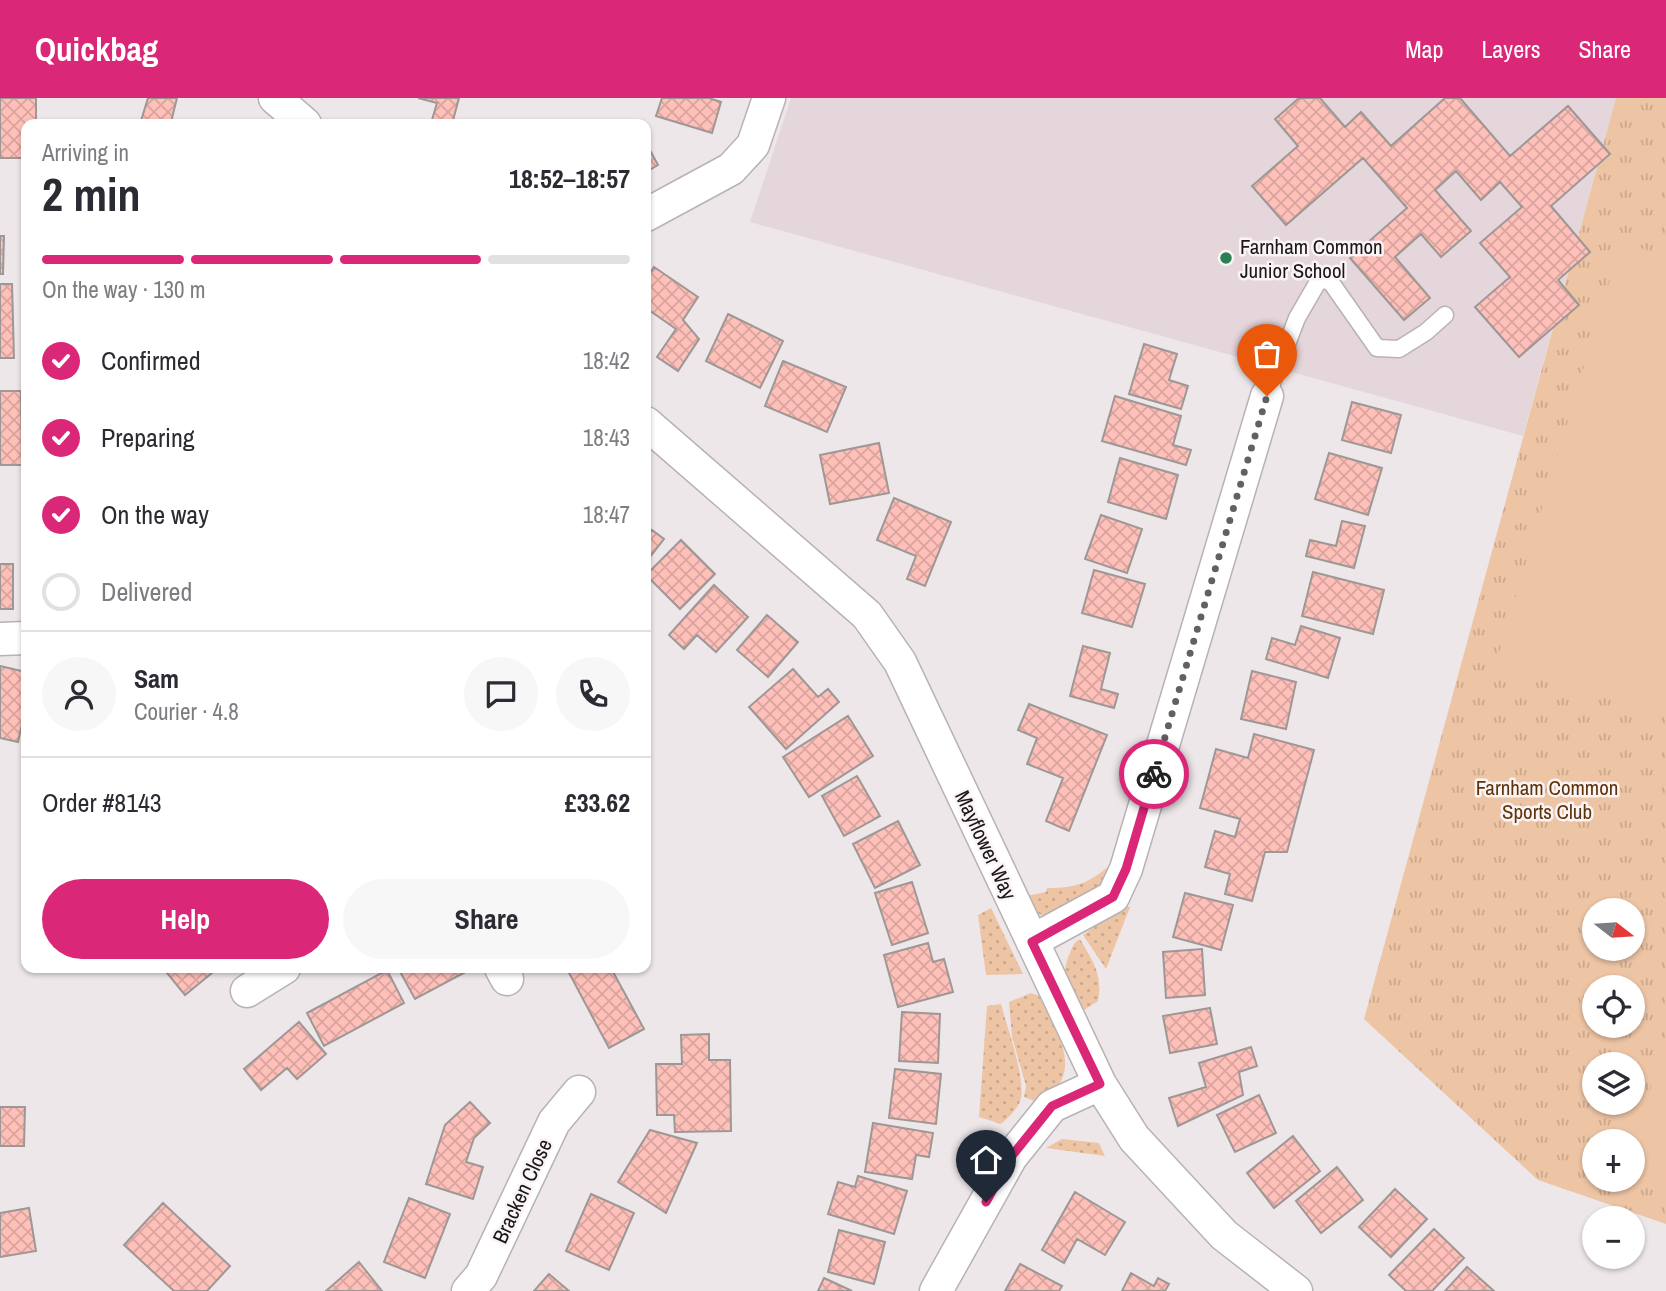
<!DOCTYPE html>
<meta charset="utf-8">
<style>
:root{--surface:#fff;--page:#f7f7f7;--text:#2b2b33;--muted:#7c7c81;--line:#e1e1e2;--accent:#db2777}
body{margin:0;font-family:"Archivo Narrow",sans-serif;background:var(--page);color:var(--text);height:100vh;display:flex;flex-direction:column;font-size:26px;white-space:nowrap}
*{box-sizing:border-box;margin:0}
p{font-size:23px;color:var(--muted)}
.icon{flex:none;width:38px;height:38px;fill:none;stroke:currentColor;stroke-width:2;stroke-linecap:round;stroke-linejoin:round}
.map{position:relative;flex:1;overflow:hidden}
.details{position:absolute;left:21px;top:21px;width:630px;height:854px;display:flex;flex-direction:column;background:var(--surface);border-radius:14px;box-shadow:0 2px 5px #0004}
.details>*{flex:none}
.needle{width:46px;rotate:107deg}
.tools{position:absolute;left:1582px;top:800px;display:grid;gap:14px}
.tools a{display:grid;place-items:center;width:63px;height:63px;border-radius:50%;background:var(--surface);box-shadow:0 2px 5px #0004;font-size:35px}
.pin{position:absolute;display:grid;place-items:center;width:60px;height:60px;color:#fff;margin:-72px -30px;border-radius:50% 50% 50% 0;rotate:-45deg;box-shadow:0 0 7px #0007}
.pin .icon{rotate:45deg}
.courier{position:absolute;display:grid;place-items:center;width:70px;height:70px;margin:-35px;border:5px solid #db2777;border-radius:50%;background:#fff;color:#222;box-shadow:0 2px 9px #0007}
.summary em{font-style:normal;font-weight:700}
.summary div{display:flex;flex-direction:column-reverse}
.summary{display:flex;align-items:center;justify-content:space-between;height:119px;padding:0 21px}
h1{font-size:46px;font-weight:700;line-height:52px}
.bar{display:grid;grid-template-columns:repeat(4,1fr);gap:10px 7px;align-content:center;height:84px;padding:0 21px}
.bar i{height:9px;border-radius:5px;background:var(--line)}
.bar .active{background:var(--accent)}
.bar p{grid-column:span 4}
.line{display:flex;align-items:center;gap:18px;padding:0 21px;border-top:2px solid var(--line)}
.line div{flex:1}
.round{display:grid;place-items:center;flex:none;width:74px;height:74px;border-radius:37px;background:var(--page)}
ol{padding:0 21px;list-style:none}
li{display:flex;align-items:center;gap:21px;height:77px}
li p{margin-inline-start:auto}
li .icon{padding:7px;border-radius:50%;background:var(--accent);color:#fff;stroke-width:4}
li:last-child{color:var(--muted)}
li i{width:38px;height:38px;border:4px solid var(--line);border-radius:50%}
.button{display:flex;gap:14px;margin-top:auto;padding:14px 21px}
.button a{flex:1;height:80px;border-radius:42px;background:var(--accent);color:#fff;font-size:28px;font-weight:700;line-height:80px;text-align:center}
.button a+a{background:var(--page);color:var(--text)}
header{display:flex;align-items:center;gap:42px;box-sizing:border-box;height:98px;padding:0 35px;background:var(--accent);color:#fff}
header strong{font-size:33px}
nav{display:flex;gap:38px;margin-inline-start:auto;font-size:24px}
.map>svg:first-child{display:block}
</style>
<header>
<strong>Quickbag</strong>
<nav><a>Map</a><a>Layers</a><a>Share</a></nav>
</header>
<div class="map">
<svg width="1666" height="1193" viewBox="0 0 1666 1193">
<defs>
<pattern id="grass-dots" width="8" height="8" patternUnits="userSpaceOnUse" patternTransform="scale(1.75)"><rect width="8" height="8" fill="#edc4a4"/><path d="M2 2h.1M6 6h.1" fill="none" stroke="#cba88c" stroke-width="1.8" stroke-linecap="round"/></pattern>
<pattern id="park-tufts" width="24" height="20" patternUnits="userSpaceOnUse" patternTransform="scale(1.75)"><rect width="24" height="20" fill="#edc4a4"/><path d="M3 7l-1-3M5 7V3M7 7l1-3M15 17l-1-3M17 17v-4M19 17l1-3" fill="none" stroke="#cba88c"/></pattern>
<pattern id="building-cross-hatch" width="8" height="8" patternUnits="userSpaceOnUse" patternTransform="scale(1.75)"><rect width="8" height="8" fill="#fec0b9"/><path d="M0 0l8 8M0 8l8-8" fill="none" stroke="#d9a49e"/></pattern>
</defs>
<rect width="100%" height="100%" fill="#eee7ea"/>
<!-- built -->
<path fill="#e5d6db" d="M791,0H1616L1523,338L750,124Z"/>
<!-- grass -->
<path fill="url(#grass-dots)" d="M1112,766L1113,784L1049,820L1034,814L1022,799L1046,794L1047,790C1078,790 1088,785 1112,766Z
M1122,809H1130L1106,871L1083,837Z
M991,810L1023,876L986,877L978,817Z
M1080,841C1093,864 1103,876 1098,903L1078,916C1066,893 1059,880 1070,855C1073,848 1073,845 1080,841Z
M1031,895L1039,898C1050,922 1075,956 1061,983C1057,992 1050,999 1044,1007L1024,999L1026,988L1012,939L1009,904Z
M1001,906C1007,929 1025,978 1021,1000C1019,1010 1009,1019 1001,1026L979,1019L987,908Z
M1062,1041L1099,1045L1105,1058L1046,1050Z"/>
<!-- park -->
<path fill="url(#park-tufts)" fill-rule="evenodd" d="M1616,0H1666V1126L1538,1082L1364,921ZM1594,812H1633V850H1594ZM1594,889H1633V928H1594ZM1594,966H1633V1004H1594ZM1594,1043H1633V1082H1594Z"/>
<!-- garden -->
<path fill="#edc4a4" d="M1621,144L1666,158V617L1495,568Z
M1666,944V1083L1633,1072V1044Z"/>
<!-- building -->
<path fill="url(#building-cross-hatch)" stroke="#9d9796" stroke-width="2" d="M0,0H36V26H26V60H0Z
M148,0H177L171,24L177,26H140Z
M418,0H459L452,26L432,22L437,5Z
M662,0H709L721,4L712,35L656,18Z
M1299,0H1320L1345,29L1361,14L1391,48L1445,0H1460L1510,58L1568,8L1610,56L1551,108L1590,154L1558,182L1579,207L1519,259L1475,209L1510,179L1480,145L1522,109L1500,84L1481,102L1456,73L1435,92L1471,133L1441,159L1421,136L1395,159L1430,200L1404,222L1350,160L1407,110L1363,60L1286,127L1252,88L1298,48L1275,21Z
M646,45L658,67L646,74Z
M0,138H4L3,176H0Z
M654,169L698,199L683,222L699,241L678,273L657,259L676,231L646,210V181Z
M0,186H12L14,260H0Z
M728,216L783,243L760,290L706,263Z
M1144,246L1177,256L1169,282L1188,288L1181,311L1129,296Z
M783,263L846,289L827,334L765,308Z
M0,293H21L22,367H0Z
M1115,298L1181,318L1173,347L1191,352L1186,367L1102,343Z
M1352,304L1401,317L1391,355L1342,342Z
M879,345L889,395L830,406L820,357Z
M1329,355L1382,370L1368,417L1315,401Z
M1120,360L1178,377L1166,421L1108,404Z
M894,400L951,424L925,488L907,481L916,458L877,442Z
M1101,417L1142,431L1127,475L1085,461Z
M1342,423L1365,428L1354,470L1306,458L1310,442L1336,448Z
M652,432L664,441L646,464V441Z
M681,442L715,476L680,511L646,477Z
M0,466H13V511H0Z
M1094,472L1145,486L1132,529L1082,515Z
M1313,474L1384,492L1373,536L1302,518Z
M714,487L748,519L716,554L697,537L684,551L669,537Z
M767,517L798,544L768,579L737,552Z
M1301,528L1340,540L1328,580L1266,561L1272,540L1295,547Z
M1083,548L1110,555L1101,591L1118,596L1114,610L1070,598Z
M0,568L26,574V608L18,644L0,640Z
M793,571L818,599L828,591L839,604L786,651L749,609Z
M1252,573L1296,584L1286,631L1241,621Z
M1029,606L1107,637L1069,733L1046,723L1063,680L1027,666L1037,640L1018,632Z
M848,618L873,658L809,699L783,659Z
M1254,636L1314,652L1287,754H1265L1252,803L1225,796L1230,776L1205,769L1215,733L1235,739L1240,721L1200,710L1216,651L1248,660Z
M857,678L880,718L844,738L822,698Z
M898,723L920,767L875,790L853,746Z
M912,784L928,835L892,847L875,795Z
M1185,795L1233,807L1221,852L1173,839Z
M928,845L933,864L944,861L953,894L898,909L884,857Z
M1202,851L1205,897L1166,900L1163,854Z
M163,870H218L185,897Z
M398,870H473L415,901Z
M611,870L644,931L609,950L567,871Z
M387,872L404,905L324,948L307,915Z
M1210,910L1217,946L1170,955L1163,918Z
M902,914L940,916L938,965L899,963Z
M299,924L326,956L297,981L287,970L261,992L244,971Z
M709,936V962H730L731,1033L675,1034L674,1017H657L656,966H682L681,937Z
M1251,949L1257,968L1239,974L1243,997L1178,1028L1169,1000L1206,989L1199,965Z
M895,971L941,976L936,1026L889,1020Z
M1259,997L1276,1035L1235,1054L1217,1017Z
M470,1004L490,1025L474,1040L466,1064L483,1069L473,1101L426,1086L445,1027Z
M0,1009H25L24,1048H0Z
M873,1025L933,1035L929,1059L916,1057L912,1081L865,1074Z
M650,1032L697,1045L666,1115L618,1084Z
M1293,1038L1320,1073L1274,1110L1247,1075Z
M1337,1069L1363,1102L1321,1135L1296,1103Z
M858,1078L907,1093L894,1136L828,1116L838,1084L855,1089Z
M1395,1091L1427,1121L1391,1159L1359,1129Z
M1075,1094L1125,1124L1105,1157L1077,1141L1064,1165L1042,1152Z
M591,1096L634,1115L609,1172L566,1153Z
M409,1100L450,1116L425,1180L384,1164Z
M163,1105L230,1168L207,1193H174L124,1147Z
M29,1110L36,1153L0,1159V1115Z
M1434,1131L1464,1160L1432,1193H1406L1389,1177Z
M839,1132L885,1144L874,1186L828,1174Z
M359,1164L382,1193H326Z
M1020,1166L1062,1188L1059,1193H1005Z
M1467,1169L1494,1193H1445Z
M1131,1175L1154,1188L1158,1180L1169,1186L1165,1193H1122Z
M549,1176L569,1193H534Z
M824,1180L852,1193H818Z"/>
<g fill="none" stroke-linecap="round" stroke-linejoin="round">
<!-- service casing -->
<g stroke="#b8b2b4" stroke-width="19">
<path id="service" d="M1267,298L1297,220L1319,182L1330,183L1377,250L1399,251L1426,234L1445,217"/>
</g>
<!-- minor casing -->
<g stroke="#b8b2b4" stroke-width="35">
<path id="minor" d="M275,0L305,26
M646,117L731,71L753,47L769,0
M646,325L867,517L900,564L1100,986L1134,1040L1224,1137L1296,1193
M0,541L26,540
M1032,843L1113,799L1126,771L1267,298
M501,870L507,881
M247,893L284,870
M468,1193L481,1178L554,1024L579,994
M936,1193L1011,1059L1052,1008L1100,986"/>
</g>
<!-- service -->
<use href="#service" stroke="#fff" stroke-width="16"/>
<!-- minor -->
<use href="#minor" stroke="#fff" stroke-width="32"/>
</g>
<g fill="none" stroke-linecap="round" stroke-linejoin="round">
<!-- done -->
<path stroke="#646061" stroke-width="7" stroke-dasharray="0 12.6" d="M1154,676L1267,298"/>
<!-- route -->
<path stroke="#db2777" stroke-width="9" d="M986,1104L1011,1059L1052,1008L1100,986L1032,844L1113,799L1126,771L1154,676"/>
</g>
<!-- markers -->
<circle fill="#288054" stroke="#fbf4f7" stroke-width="2.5" cx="1226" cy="160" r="7"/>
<g text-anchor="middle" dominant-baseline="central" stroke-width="5" stroke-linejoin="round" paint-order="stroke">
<!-- poi labels -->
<g font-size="21" fill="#191717" stroke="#fbf4f7" text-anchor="start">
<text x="1240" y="148">Farnham Common<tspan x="1240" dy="24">Junior School</tspan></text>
</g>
<!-- park labels -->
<g font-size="21" fill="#5f3409" stroke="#fbf4f7">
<text x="1547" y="689">Farnham Common<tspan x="1547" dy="24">Sports Club</tspan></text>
</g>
<!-- street labels -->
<g font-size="21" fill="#191717" stroke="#fbf4f7">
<text transform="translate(986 747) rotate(65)">Mayflower Way</text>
<text transform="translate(522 1093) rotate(-65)">Bracken Close</text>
</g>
</g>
</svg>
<div class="tools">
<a><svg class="needle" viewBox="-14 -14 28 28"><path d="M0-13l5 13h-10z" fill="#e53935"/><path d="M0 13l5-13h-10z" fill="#7c7c81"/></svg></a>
<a><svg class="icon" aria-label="locate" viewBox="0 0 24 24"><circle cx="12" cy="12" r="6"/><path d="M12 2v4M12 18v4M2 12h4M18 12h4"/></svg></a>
<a><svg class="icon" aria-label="layers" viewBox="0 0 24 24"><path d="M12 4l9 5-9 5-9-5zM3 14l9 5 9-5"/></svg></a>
<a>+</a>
<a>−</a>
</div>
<div class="pin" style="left:1267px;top:298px;background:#ea580c"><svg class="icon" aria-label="bag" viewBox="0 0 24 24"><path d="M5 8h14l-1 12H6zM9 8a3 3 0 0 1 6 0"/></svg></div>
<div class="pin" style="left:986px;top:1104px;background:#1f2937"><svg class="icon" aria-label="home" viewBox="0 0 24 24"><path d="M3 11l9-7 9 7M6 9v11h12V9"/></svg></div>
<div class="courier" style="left:1154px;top:676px"><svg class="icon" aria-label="bike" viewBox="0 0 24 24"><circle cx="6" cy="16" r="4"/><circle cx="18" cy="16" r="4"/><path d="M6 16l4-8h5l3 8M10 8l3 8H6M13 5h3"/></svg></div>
<section class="details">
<div class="summary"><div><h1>2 min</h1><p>Arriving in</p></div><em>18:52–18:57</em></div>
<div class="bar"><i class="active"></i><i class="active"></i><i class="active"></i><i></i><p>On the way · 130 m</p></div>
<ol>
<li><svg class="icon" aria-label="check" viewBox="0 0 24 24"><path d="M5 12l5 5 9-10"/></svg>Confirmed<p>18:42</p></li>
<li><svg class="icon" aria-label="check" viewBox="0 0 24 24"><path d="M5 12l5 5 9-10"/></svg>Preparing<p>18:43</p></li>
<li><svg class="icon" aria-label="check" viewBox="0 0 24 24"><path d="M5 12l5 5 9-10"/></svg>On the way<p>18:47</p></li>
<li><i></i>Delivered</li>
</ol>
<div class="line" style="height:126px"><a class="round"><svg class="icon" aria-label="person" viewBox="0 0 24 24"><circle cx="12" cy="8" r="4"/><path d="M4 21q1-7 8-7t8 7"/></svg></a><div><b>Sam</b><p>Courier · 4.8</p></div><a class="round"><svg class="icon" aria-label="chat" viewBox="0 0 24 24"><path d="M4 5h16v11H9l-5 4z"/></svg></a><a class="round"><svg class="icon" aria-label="phone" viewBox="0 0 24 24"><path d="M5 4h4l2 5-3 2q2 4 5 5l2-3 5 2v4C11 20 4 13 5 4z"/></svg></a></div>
<div class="line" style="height:91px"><div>Order #8143</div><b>£33.62</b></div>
<div class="button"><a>Help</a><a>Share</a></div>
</section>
</div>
